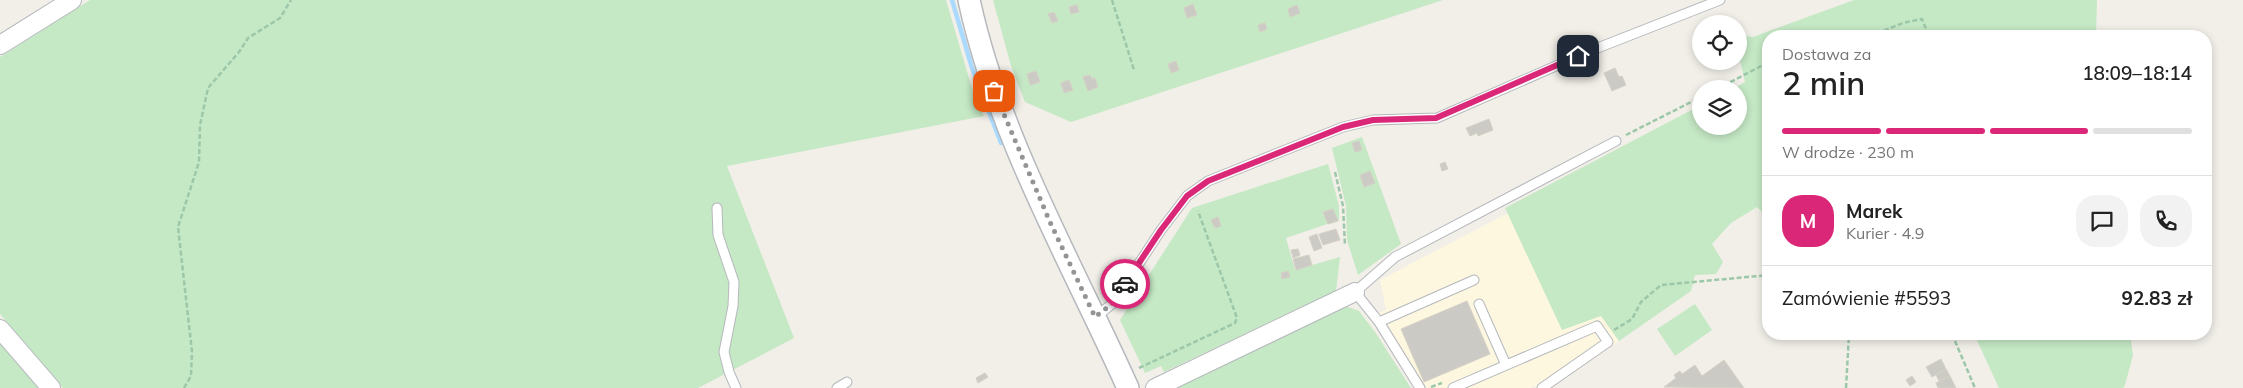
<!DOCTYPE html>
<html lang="pl">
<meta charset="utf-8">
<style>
:root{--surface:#fff;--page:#f2f2f2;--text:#222;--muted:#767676;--line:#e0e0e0;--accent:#db2777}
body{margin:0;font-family:Mulish,sans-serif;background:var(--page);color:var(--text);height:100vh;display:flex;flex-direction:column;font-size:19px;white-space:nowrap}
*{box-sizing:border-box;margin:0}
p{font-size:16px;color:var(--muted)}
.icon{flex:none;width:28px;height:28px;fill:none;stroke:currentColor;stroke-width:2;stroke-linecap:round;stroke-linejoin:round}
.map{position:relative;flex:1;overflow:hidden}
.panel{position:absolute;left:1762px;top:30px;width:450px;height:310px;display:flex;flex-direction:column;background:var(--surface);border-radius:20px;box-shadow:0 2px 8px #0003}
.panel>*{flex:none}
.fabs{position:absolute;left:1692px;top:15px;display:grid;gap:10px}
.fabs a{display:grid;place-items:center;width:55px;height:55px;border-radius:50%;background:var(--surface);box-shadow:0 2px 8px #0003;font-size:25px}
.pin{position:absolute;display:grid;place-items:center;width:42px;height:42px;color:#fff;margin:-21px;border-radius:10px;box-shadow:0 2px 8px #0006}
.courier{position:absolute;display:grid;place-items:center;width:50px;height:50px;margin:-25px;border:4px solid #db2777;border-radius:50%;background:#fff;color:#222;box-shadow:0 1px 6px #0007}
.head em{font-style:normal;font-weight:600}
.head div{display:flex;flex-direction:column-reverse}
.head{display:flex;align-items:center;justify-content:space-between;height:85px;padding:0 20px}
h1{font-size:32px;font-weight:600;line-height:38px}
.bar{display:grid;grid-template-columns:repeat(4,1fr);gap:8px 5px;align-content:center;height:60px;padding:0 20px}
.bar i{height:6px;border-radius:4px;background:var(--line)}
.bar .selected{background:var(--accent)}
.bar p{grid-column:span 4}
.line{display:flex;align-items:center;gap:12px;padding:0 20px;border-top:1px solid var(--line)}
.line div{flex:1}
.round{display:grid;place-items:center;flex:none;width:52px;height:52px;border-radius:20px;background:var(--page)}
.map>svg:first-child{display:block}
</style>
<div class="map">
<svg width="2243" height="388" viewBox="0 0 2243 388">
<rect width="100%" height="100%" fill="#f1efe8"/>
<!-- commercial -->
<path fill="#fef7e0" d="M1508,213L1518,233L1601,316L1619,341L1552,388H1536L1534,386L1531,388H1427L1377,313L1386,310L1380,280Z"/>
<!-- green -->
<path fill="#c5e8c5" d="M90,0H946L973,92L984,116L727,166L794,338L698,388H63L0,314V57Z
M993,0H1443L1071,122L1025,102L1011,66Z
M1854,0H2097L2096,36H1769V219L1757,207L1731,223L1712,244L1723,262L1716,274L1695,275L1691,291L1619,341L1601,316L1562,330L1505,208L1701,105V126H1739V89H1733L1745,82L1739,56V35L1753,37Z
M1362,137L1401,244L1358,275L1347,240L1346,206L1332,148Z
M1328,164L1339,206V220L1286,238L1295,270L1340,257L1336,291L1164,372L1161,366L1145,373L1120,320L1192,208Z
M1695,304L1712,330L1675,356L1657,329Z
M1345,306L1359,311L1375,332L1411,388H1174Z
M1974,334H2130L2133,355L2125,385L2123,388H1999Z
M0,342L38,388H0Z"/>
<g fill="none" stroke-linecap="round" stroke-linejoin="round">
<!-- stream -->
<path stroke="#aadaff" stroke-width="4.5" d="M952,0L972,68L1001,143"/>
</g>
<!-- building -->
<path fill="#cccac5" stroke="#d6d1c6" d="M1193,4L1197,15L1187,18L1184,8Z
M1077,5L1079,12L1071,14L1069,7Z
M1297,5L1300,13L1290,17L1288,9Z
M1054,12L1058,21L1052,23L1048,14Z
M1265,23L1267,29L1260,32L1258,25Z
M1176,61L1179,70L1171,73L1168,64Z
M1615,68L1619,77L1622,76L1626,85L1612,91L1604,73Z
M1036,71L1040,82L1030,85L1027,74Z
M1090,75L1092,79L1095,78L1098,87L1088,91L1083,77Z
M1069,80L1073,90L1064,93L1061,83Z
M1489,119L1493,130L1478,136L1477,133L1470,136L1466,128Z
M1359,141L1362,150L1355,152L1352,143Z
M1445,162L1448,169L1442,171L1440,164Z
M1370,171L1375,183L1364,187L1360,175Z
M1333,209L1338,221L1328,224L1323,212Z
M1218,217L1221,226L1215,228L1211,220Z
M1336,229L1340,240L1323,245L1319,234Z
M1317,234L1322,248L1314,251L1309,237Z
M1298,249L1300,255L1293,258L1291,250Z
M1309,255L1312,265L1296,270L1293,259Z
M1288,271L1290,277L1282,279L1281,273Z
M1119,272L1122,280L1115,282L1113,274Z
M1467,301L1490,354L1424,382L1401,329Z
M1941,359L1946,369L1932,377L1926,367Z
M1724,360L1744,388L1664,387L1676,378L1674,375L1680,371L1682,374L1695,365L1702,376Z
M1946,369L1950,376L1939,381L1936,375Z
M985,373L988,377L978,383L976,378Z
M1912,376L1916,382L1910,386L1906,380Z
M1950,376L1956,388H1938L1936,383Z"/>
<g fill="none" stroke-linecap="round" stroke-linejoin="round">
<!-- service casing -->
<g stroke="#b5b8bc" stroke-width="11">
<path id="service" d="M717,208L718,235L734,282L733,306L724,352L729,372L736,388
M1479,304L1506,365
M1096,317L1113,303L1161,230L1187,196L1208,181L1343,127L1373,120L1437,118L1590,51L1720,0
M1379,322L1474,280
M837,388L847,382
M1420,388L1379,322L1355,292L1395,257L1616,141
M1453,388L1597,326L1608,342L1542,388"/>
</g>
<!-- minor casing -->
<g stroke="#b5b8bc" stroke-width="20">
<path id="minor" d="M0,45L72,0
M0,329L51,388
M1155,388L1355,292"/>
</g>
<!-- tertiary casing -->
<g stroke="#b5b8bc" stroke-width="24">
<path id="tertiary" d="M969,0C999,138 1071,261 1128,388"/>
</g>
<!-- path -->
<path stroke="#9cc7a9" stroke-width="2.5" stroke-dasharray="5 2.5" stroke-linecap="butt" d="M1112,0L1134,70
M1870,36L1903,23L1922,19L1929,36
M1717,89L1769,62
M1626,135L1701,97
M1335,172L1343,206L1345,246
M1614,330L1632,319L1641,302L1661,285L1769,275
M1952,334L1975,388
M1139,368L1235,323L1237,318L1198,211
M1431,387L1442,383
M184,388L191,376L192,352L178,227L199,162L200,125L208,88L239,52L248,38L280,18L291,0
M1846,388L1849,334"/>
<!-- service -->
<use href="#service" stroke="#fff" stroke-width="9"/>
<!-- minor -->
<use href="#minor" stroke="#fff" stroke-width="18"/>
<!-- tertiary -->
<use href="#tertiary" stroke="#fff" stroke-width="21"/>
</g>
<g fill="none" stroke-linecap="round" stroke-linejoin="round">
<!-- done -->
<path stroke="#929495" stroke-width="5" stroke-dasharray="0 9" d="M994,91L1050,222L1095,317L1113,303L1125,284"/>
<!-- route -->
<path stroke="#db2777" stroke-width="6" d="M1125,284L1161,230L1187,196L1208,181L1343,127L1373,120L1436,118L1578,56"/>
</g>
</svg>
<div class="fabs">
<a><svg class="icon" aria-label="locate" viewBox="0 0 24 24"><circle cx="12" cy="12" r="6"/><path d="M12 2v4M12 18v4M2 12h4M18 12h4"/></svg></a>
<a><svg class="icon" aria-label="layers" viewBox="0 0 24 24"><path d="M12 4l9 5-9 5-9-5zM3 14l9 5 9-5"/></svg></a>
</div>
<div class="pin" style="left:994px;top:91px;background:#ea580c"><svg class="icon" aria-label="bag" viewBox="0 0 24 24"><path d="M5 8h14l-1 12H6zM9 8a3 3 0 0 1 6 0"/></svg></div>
<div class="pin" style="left:1578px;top:56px;background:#1f2937"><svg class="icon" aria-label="home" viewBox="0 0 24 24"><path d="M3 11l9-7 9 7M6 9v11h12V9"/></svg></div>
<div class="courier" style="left:1125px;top:284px"><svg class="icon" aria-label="car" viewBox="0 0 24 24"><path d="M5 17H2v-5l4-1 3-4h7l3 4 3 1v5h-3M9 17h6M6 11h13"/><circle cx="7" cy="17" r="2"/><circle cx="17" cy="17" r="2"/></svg></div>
<section class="panel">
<div class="head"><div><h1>2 min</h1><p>Dostawa za</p></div><em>18:09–18:14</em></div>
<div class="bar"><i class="selected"></i><i class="selected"></i><i class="selected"></i><i></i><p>W drodze · 230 m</p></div>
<div class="line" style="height:90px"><b class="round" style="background:var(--accent);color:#fff">M</b><div><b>Marek</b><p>Kurier · 4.9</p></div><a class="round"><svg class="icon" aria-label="chat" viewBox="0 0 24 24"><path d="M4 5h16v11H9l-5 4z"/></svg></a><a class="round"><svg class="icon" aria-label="phone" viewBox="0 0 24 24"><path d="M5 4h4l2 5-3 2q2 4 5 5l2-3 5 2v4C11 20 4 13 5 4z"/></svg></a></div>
<div class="line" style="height:65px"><div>Zamówienie #5593</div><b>92.83 zł</b></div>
</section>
</div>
